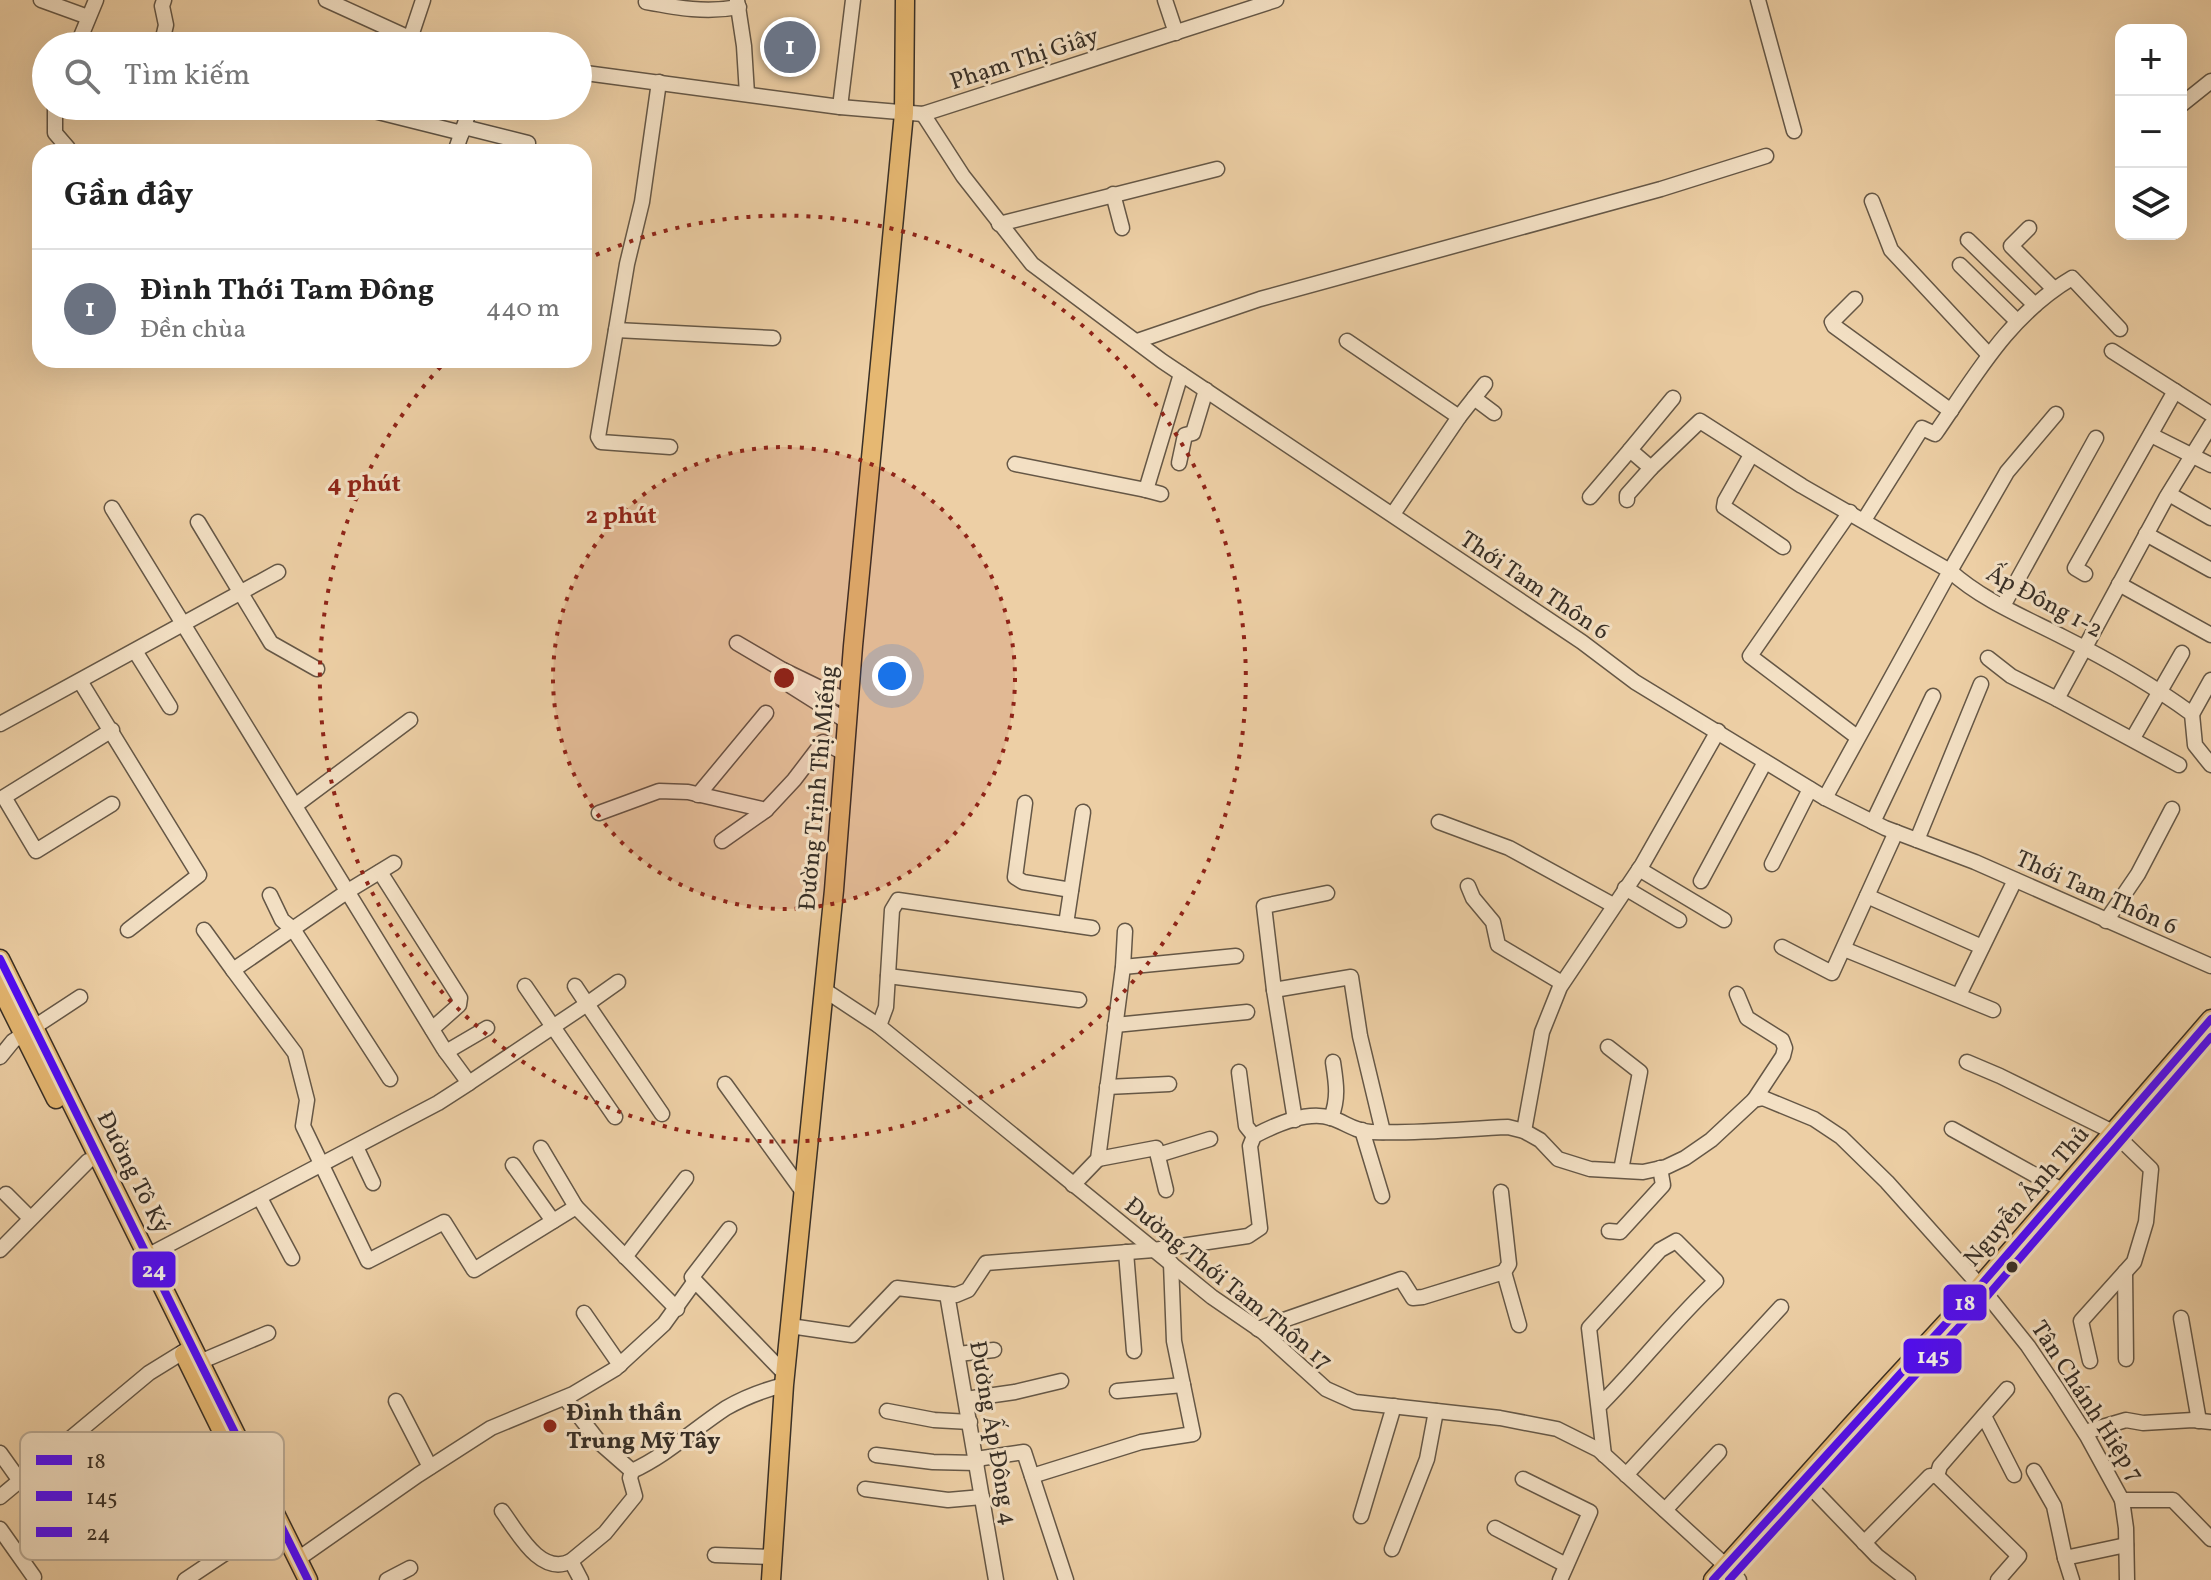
<!DOCTYPE html>
<html lang="vi">
<head>
<meta charset="utf-8">
<style>
  body { margin:0; font-family:Vollkorn,serif; background:#f6f6f6; color:#222 }
  .controls { position:absolute; right:24px; top:24px; display:grid; overflow:hidden; border-radius:16px; box-shadow:0 8px 32px #0002 }
  .controls button { width:72px; height:72px; display:grid; place-items:center; padding:0; border:0; border-bottom:2px solid #e0e0e0; background:#fff; color:#222; font:40px sans-serif }
  .you { position:absolute; left:892px; top:676px; width:28px; height:28px; margin:-20px; border:6px solid #fff; border-radius:50%; background:#1a73e8; box-shadow:0 0 0 12px #1a73e833 }
  .badge { display:grid; place-items:center; width:52px; height:52px; border-radius:50%; background:#d93025; color:#fff; font-size:26px; font-weight:700 }
  .pin { position:absolute; translate:-50% -50%; border:4px solid #fff; box-shadow:0 2px 8px #0006 }
  .list { margin:0; padding:0; list-style:none }
  h2 { display:flex; justify-content:space-between; align-items:center; height:104px; margin:0; padding:0 32px; font-size:34px }
  h2 small { font-size:26px; font-weight:400; color:#767676 }
  .list li { display:grid; grid-template-columns:52px 1fr auto; gap:24px; align-items:center; box-sizing:border-box; height:120px; padding:0 32px; border-top:2px solid #e0e0e0 }
  .list b { display:block; font-size:30px; white-space:nowrap }
  .list p { margin:0; font-size:26px; white-space:nowrap; color:#767676 }
  .list em { font-size:26px; font-style:normal; color:#767676 }
  .icon { flex:none; width:44px; height:44px; fill:none; stroke:currentColor; stroke-width:2; stroke-linecap:round; stroke-linejoin:round }
  .map { position:relative; flex:none; width:2211px; height:1580px; overflow:hidden }
  .search { position:absolute; background:#fff; box-shadow:0 8px 32px #0002; left:32px; top:32px; width:560px; height:88px; display:flex; align-items:center; gap:20px; box-sizing:border-box; padding:0 28px; border-radius:44px; color:#767676; font-size:30px }
  .panel { position:absolute; background:#fff; box-shadow:0 8px 32px #0002; left:32px; top:144px; width:560px; height:224px; border-radius:24px }
  .map>svg:first-child { display:block }
  .lines { fill:none; stroke-linecap:round; stroke-linejoin:round }
  .minor-casing { stroke:#655746; stroke-width:17 }
  .major-casing { stroke:#382f26; stroke-width:21 }
  .minor { stroke:#f3e0c4; stroke-width:14 }
  .major { stroke:#e6b872; stroke-width:18 }
  .bus-1-casing { stroke:#f3e0c4; stroke-width:14 }
  .bus-2-casing { stroke:#f3e0c4; stroke-width:14 }
  .bus-3-casing { stroke:#f3e0c4; stroke-width:14 }
  .bus-1 { stroke:#4f0aff; stroke-width:8 }
  .bus-2 { stroke:#4f0aff; stroke-width:8 }
  .bus-3 { stroke:#4f0aff; stroke-width:8 }
  .ring { fill:none; stroke:#8f2418; stroke-width:4; stroke-dasharray:4 8 }
  .bus-dot { fill:#382f26; stroke:#f3e0c4; stroke-width:3 }
  .poi-dot { fill:#8f2418; stroke:#f3e0c4; stroke-width:3 }
  .labels { text-anchor:middle; stroke-width:6; stroke-linejoin:round; paint-order:stroke }
  .street-label { font-size:24px; fill:#382f26; stroke:#f3e0c4 }
  .poi-label { font-size:24px; font-weight:bold; fill:#382f26; stroke:#f3e0c4; text-anchor:start }
  .key { fill:#f3e0c4; stroke:#bbab95; stroke-width:2 }
  .key-label { font-size:22px; fill:#382f26 }
  .centre { fill:#8f2418; stroke:#f3e0c4; stroke-width:4 }
  .ring-label { font-size:24px; text-anchor:middle; font-weight:bold; fill:#8f2418; stroke:#f3e0c4; stroke-width:6; stroke-linejoin:round; paint-order:stroke }
  .line-badge { stroke:#f3e0c4; stroke-width:3 }
  .badge-label { font-size:22px; text-anchor:middle; font-weight:bold; fill:#fff }
</style>
</head>
<body>
<div class="map">
<svg width="2211" height="1580" viewBox="0 0 2211 1580">
  <rect width="100%" height="100%" fill="#edcfa5"/>
  <filter id="stains"><feTurbulence type="fractalNoise" baseFrequency=".0025" numOctaves="4"/><feColorMatrix values="0 0 0 0 .2 0 0 0 0 .09 0 0 0 0 .02 0 0 0 .5 -.17"/></filter>
  <radialGradient id="worn" r=".72"><stop offset=".6" stop-color="#630" stop-opacity="0"/><stop offset="1" stop-color="#630" stop-opacity=".3"/></radialGradient>
  <g class="lines">
    <defs>
      <g id="minor">
        <path d="M41,0L88,17"/>
        <path d="M326,0L427,46"/>
        <path d="M737,0L744,46L747,94"/>
        <path d="M1165,0L1176,33"/>
        <path d="M1758,0L1794,131"/>
        <path d="M646,2C678,8 706,13 739,7"/>
        <path d="M410,39L423,0"/>
        <path d="M77,46L96,0"/>
        <path d="M161,46L166,25L162,6L164,0"/>
        <path d="M578,72L840,107L923,114L1276,0"/>
        <path d="M659,82L642,202L627,264L598,437L601,442L670,447"/>
        <path d="M2181,105L2211,81"/>
        <path d="M55,106V133L68,148"/>
        <path d="M354,106L462,133"/>
        <path d="M840,107L853,0"/>
        <path d="M923,114L963,176L1032,264L1162,361L1582,642L1635,682L1825,798L1885,828L1975,862L2211,966"/>
        <path d="M464,127L528,143"/>
        <path d="M455,152L471,106"/>
        <path d="M1113,194L1122,228"/>
        <path d="M1872,201L1891,250L1988,354"/>
        <path d="M999,224L1217,169"/>
        <path d="M2029,228L2011,246L2054,289"/>
        <path d="M1968,240L2035,305"/>
        <path d="M1960,265L2017,321"/>
        <path d="M1855,299L1832,322L1834,326L1951,411"/>
        <path d="M616,330L773,338"/>
        <path d="M1137,341L1260,299L1661,189L1766,156"/>
        <path d="M1347,341L1459,417L1393,514"/>
        <path d="M2112,351L2211,414"/>
        <path d="M1474,398L1485,384"/>
        <path d="M1673,398L1630,450L1651,468L1700,421L1802,486L1950,571L1825,798"/>
        <path d="M2056,414L2007,472L1950,571C1982,600 2024,617 2063,637C2107,659 2151,684 2192,714L2195,745L2211,765"/>
        <path d="M1459,417L1474,398L1494,413"/>
        <path d="M2151,435L2211,465"/>
        <path d="M1751,455L1725,501L1724,507L1783,547"/>
        <path d="M1179,463L1185,435L1193,433L1206,390"/>
        <path d="M1015,464L1146,490"/>
        <path d="M1161,494L1146,490L1181,374"/>
        <path d="M2169,494L2211,518"/>
        <path d="M1590,497L1630,450"/>
        <path d="M1627,500V495L1651,468"/>
        <path d="M112,508L444,1049L469,1083L587,1004L662,1114"/>
        <path d="M1850,512L1750,656L1857,737"/>
        <path d="M1864,520L1922,428L1935,434C1976,375 2008,316 2072,278L2120,329"/>
        <path d="M198,522L271,643L317,669"/>
        <path d="M2146,534L2211,570"/>
        <path d="M2085,574L2075,568L2175,391"/>
        <path d="M2119,584L2211,635"/>
        <path d="M2003,606L2096,438"/>
        <path d="M737,643L783,670L791,686L848,722"/>
        <path d="M135,651L170,707"/>
        <path d="M1988,658L2011,676L2057,699L2166,498L2211,425"/>
        <path d="M783,670L849,702"/>
        <path d="M80,681L199,875L128,930"/>
        <path d="M2057,699L2179,765"/>
        <path d="M2192,714L2211,680"/>
        <path d="M0,724L278,572"/>
        <path d="M112,730L4,797L36,851L112,804"/>
        <path d="M2133,738L2182,653"/>
        <path d="M698,795L766,713"/>
        <path d="M1025,803L1015,877L1023,882L1071,890"/>
        <path d="M296,805L410,720"/>
        <path d="M599,813L659,791L688,792L766,810L794,780L823,742L846,754"/>
        <path d="M1439,822L1509,848L1613,905"/>
        <path d="M1873,822L1933,696"/>
        <path d="M1917,840L1981,684"/>
        <path d="M722,841L766,810"/>
        <path d="M394,863L348,891L233,970L295,1053L307,1100L303,1126L368,1261L444,1222L474,1270L576,1207L677,1309"/>
        <path d="M1772,864L1810,789"/>
        <path d="M1639,869L1724,920"/>
        <path d="M380,872L460,998L459,1005L432,1029"/>
        <path d="M1701,881L1765,762"/>
        <path d="M1468,886L1473,898L1493,922L1498,945L1562,983"/>
        <path d="M1625,888L1679,920"/>
        <path d="M270,895L282,920L293,929L390,1079"/>
        <path d="M1867,896L1982,947"/>
        <path d="M2106,921L2138,874L2172,809"/>
        <path d="M1066,924L1083,812"/>
        <path d="M204,930L233,970"/>
        <path d="M1782,947L1832,973L1896,832"/>
        <path d="M1844,949L1993,1010"/>
        <path d="M1123,967L1236,956"/>
        <path d="M888,976L1079,1000"/>
        <path d="M525,986L615,1117"/>
        <path d="M575,986L587,1004L618,982"/>
        <path d="M823,989L879,1026L1212,1297L1263,1332L1326,1389L1355,1402L1500,1418L1557,1429L1599,1450L1726,1566L1739,1580"/>
        <path d="M1274,990L1351,977L1360,1036L1383,1132"/>
        <path d="M1737,994L1747,1018L1782,1040L1785,1048L1783,1056L1754,1100"/>
        <path d="M1959,995L2015,880"/>
        <path d="M1115,1025L1247,1012"/>
        <path d="M879,1026L886,1007L892,910L898,900L1092,928"/>
        <path d="M1608,1047L1640,1072L1621,1170"/>
        <path d="M446,1052L487,1028"/>
        <path d="M0,1057L13,1041L80,997"/>
        <path d="M1967,1062L2000,1076L2113,1132L2151,1169L2146,1222L2134,1262L2081,1321L2090,1361"/>
        <path d="M1239,1072L1246,1126L1254,1136"/>
        <path d="M725,1084L803,1192"/>
        <path d="M1107,1087L1169,1084"/>
        <path d="M1331,1118C1339,1098 1336,1082 1333,1062"/>
        <path d="M1295,1120L1274,990L1264,906L1327,893"/>
        <path d="M1952,1129L2062,1190"/>
        <path d="M1362,1130L1382,1196"/>
        <path d="M1524,1131L1542,1032L1560,987L1642,865L1718,731"/>
        <path d="M356,1147L373,1183"/>
        <path d="M541,1148L576,1207"/>
        <path d="M1158,1155L1210,1139"/>
        <path d="M1098,1159L1156,1148L1166,1190"/>
        <path d="M513,1165L553,1221"/>
        <path d="M1073,1185L1098,1159L1123,967L1125,931"/>
        <path d="M1501,1192L1509,1264L1504,1272"/>
        <path d="M6,1194L30,1218"/>
        <path d="M260,1198L292,1258"/>
        <path d="M1609,1231L1620,1232L1663,1185L1660,1168"/>
        <path d="M0,1250L88,1161"/>
        <path d="M1126,1252L1134,1351"/>
        <path d="M149,1255L438,1103L469,1083"/>
        <path d="M625,1257L686,1178"/>
        <path d="M2125,1272L2126,1359"/>
        <path d="M695,1281L692,1277L729,1229"/>
        <path d="M947,1294L996,1580"/>
        <path d="M584,1313L620,1365"/>
        <path d="M2181,1318L2199,1421"/>
        <path d="M790,1326L852,1335L897,1288L956,1295L968,1290L986,1263L1154,1250L1248,1236L1260,1228L1250,1146L1254,1136C1275,1125 1307,1110 1331,1118C1345,1122 1353,1131 1371,1132C1416,1134 1463,1129 1508,1127L1524,1131L1540,1140L1558,1159L1590,1169L1643,1172L1666,1167L1685,1158L1711,1140L1754,1100L1763,1098L1814,1119L1841,1137L1887,1182L1980,1286L2028,1346L2057,1389L2087,1436L2122,1500H2173L2211,1539"/>
        <path d="M1258,1329L1401,1279L1413,1298L1423,1297L1504,1272L1519,1325"/>
        <path d="M958,1354L994,1350"/>
        <path d="M202,1361L268,1333"/>
        <path d="M1117,1391L1183,1385"/>
        <path d="M565,1398L600,1443L632,1471"/>
        <path d="M966,1399L1015,1392L1061,1381"/>
        <path d="M396,1401L430,1467"/>
        <path d="M1599,1406C1640,1365 1674,1320 1716,1281L1676,1241L1660,1250L1589,1328L1604,1455"/>
        <path d="M887,1411L934,1420L970,1422"/>
        <path d="M1984,1416L2014,1475"/>
        <path d="M2085,1432L2126,1420L2143,1423L2193,1420L2211,1422"/>
        <path d="M0,1453L20,1481"/>
        <path d="M876,1455L933,1462L977,1463"/>
        <path d="M976,1459L1024,1452L1066,1580"/>
        <path d="M632,1471C667,1455 694,1429 726,1408C745,1397 764,1390 784,1385"/>
        <path d="M2034,1471L2054,1506L2065,1558L2126,1545"/>
        <path d="M1626,1475L1781,1307"/>
        <path d="M1032,1476L1141,1442L1193,1434L1174,1341L1171,1263"/>
        <path d="M1937,1476L1940,1466L2007,1389"/>
        <path d="M1523,1479L1590,1512L1560,1580"/>
        <path d="M1803,1479L1877,1556L1908,1580"/>
        <path d="M865,1489L948,1500L982,1497"/>
        <path d="M0,1497L149,1373L183,1352"/>
        <path d="M2122,1500L2126,1528L2127,1580"/>
        <path d="M1665,1510L1719,1452"/>
        <path d="M502,1511C517,1531 540,1577 571,1561"/>
        <path d="M1361,1516L1394,1406"/>
        <path d="M1495,1528L1566,1565"/>
        <path d="M0,1529L34,1577"/>
        <path d="M1864,1543L1930,1476H1937L2019,1556L1998,1580"/>
        <path d="M1392,1549L1427,1459L1436,1411"/>
        <path d="M715,1555L773,1557"/>
        <path d="M2065,1558L2072,1580"/>
        <path d="M298,1559L418,1475L491,1428L573,1394L615,1369L664,1324L695,1281L786,1375"/>
        <path d="M185,1580L278,1518"/>
        <path d="M387,1580L410,1568"/>
        <path d="M581,1580L571,1561L605,1533L635,1496L630,1478L632,1471"/>
      </g>
      <g id="major">
        <path d="M0,959L308,1580"/>
        <path d="M0,987L56,1099"/>
        <path d="M184,1354L247,1482"/>
        <path d="M771,1580L784,1385L834,890L853,646L904,113L905,0"/>
        <path d="M1713,1580L1851,1426L1980,1286L2211,1019"/>
      </g>
    </defs>
    <use href="#minor" class="minor-casing"/>
    <use href="#major" class="major-casing"/>
    <use href="#minor" class="minor"/>
    <use href="#major" class="major"/>
    <defs>
      <path id="bus-1" d="M1713,1580L1980,1286L2211,1019"/>
      <path id="bus-2" d="M1729,1580L1989,1294L2211,1037"/>
      <path id="bus-3" d="M0,959L308,1580"/>
    </defs>
    <use href="#bus-1" class="bus-1-casing"/>
    <use href="#bus-2" class="bus-2-casing"/>
    <use href="#bus-3" class="bus-3-casing"/>
    <use href="#bus-1" class="bus-1"/>
    <use href="#bus-2" class="bus-2"/>
    <use href="#bus-3" class="bus-3"/>
  </g>
  <circle cx="784" cy="678" r="231" fill="#8f2418" fill-opacity=".12"/>
  <g class="ring">
    <circle cx="784" cy="678" r="231"/>
    <path d="M585 260A463 463 0 1 1 445 362"/>
  </g>
  <circle class="bus-dot" cx="2012" cy="1267" r="7"/>
  <circle class="poi-dot" cx="550" cy="1426" r="8"/>
  <g class="labels">
    <g class="street-label">
      <text transform="translate(1024 58) rotate(-18)" y="8">Phạm Thị Giây</text>
      <text transform="translate(1535 585) rotate(34)" y="8">Thới Tam Thôn 6</text>
      <text transform="translate(2045 601) rotate(28)" y="8">Ấp Đông 1-2</text>
      <text transform="translate(817 788) rotate(-85)" y="8">Đường Trịnh Thị Miếng</text>
      <text transform="translate(2097 892) rotate(24)" y="8">Thới Tam Thôn 6</text>
      <text transform="translate(134 1172) rotate(63)" y="8">Đường Tô Ký</text>
      <text transform="translate(2026 1196) rotate(-49)" y="8">Nguyễn Ảnh Thủ</text>
      <text transform="translate(1229 1283) rotate(39)" y="8">Đường Thới Tam Thôn 17</text>
      <text transform="translate(2088 1401) rotate(57)" y="8">Tân Chánh Hiệp 7</text>
      <text transform="translate(994 1433) rotate(80)" y="8">Đường Ấp Đông 4</text>
    </g>
    <g class="poi-label">
      <text x="566" y="1420">Đình thần<tspan x="566" dy="28">Trung Mỹ Tây</tspan></text>
    </g>
  </g>
  <rect x="20" y="1432" width="264" height="128" rx="12" class="key"/>
  <rect x="36" y="1455" width="36" height="10" fill="#4f0aff"/>
  <rect x="36" y="1491" width="36" height="10" fill="#4f0aff"/>
  <rect x="36" y="1527" width="36" height="10" fill="#4f0aff"/>
  <g class="key-label">
    <text x="86" y="1468">18</text>
    <text x="86" y="1504">145</text>
    <text x="86" y="1540">24</text>
  </g>
  <circle cx="784" cy="678" r="12" class="centre"/>
  <g class="ring-label">
    <text x="364" y="491">4 phút</text>
    <text x="621" y="523">2 phút</text>
  </g>
  <g class="line-badge">
    <rect x="131" y="1250" width="46" height="39" rx="8" fill="#4f0aff"/>
    <rect x="1942" y="1283" width="46" height="39" rx="8" fill="#4f0aff"/>
    <rect x="1902" y="1337" width="61" height="38" rx="8" fill="#4f0aff"/>
  </g>
  <g class="badge-label">
    <text x="154" y="1277">24</text>
    <text x="1965" y="1310">18</text>
    <text x="1933" y="1363">145</text>
  </g>
  <rect width="100%" height="100%" filter="url(#stains)"/>
  <rect width="100%" height="100%" fill="url(#worn)"/>
</svg>
<div class="controls">
<button>+</button>
<button>−</button>
<button><svg class="icon" aria-label="layers" viewBox="0 0 24 24"><path d="M12 4l9 5-9 5-9-5zM3 14l9 5 9-5"/></svg></button>
</div>
<div class="you"></div>
<div class="pin badge" style="left:790px;top:47px;background:#6b7280">1</div>
<div class="search"><svg class="icon" aria-label="search" viewBox="0 0 24 24"><circle cx="10" cy="10" r="6"/><path d="M15 15l6 6"/></svg>Tìm kiếm</div>
<section class="panel">
<h2>Gần đây<small></small></h2>
<ul class="list">
<li><span class="badge" style="background:#6b7280">1</span><div><b>Đình Thới Tam Đông</b><p>Đền chùa</p></div><em>440 m</em></li>
</ul>
</section>
</div>
</body>
</html>
